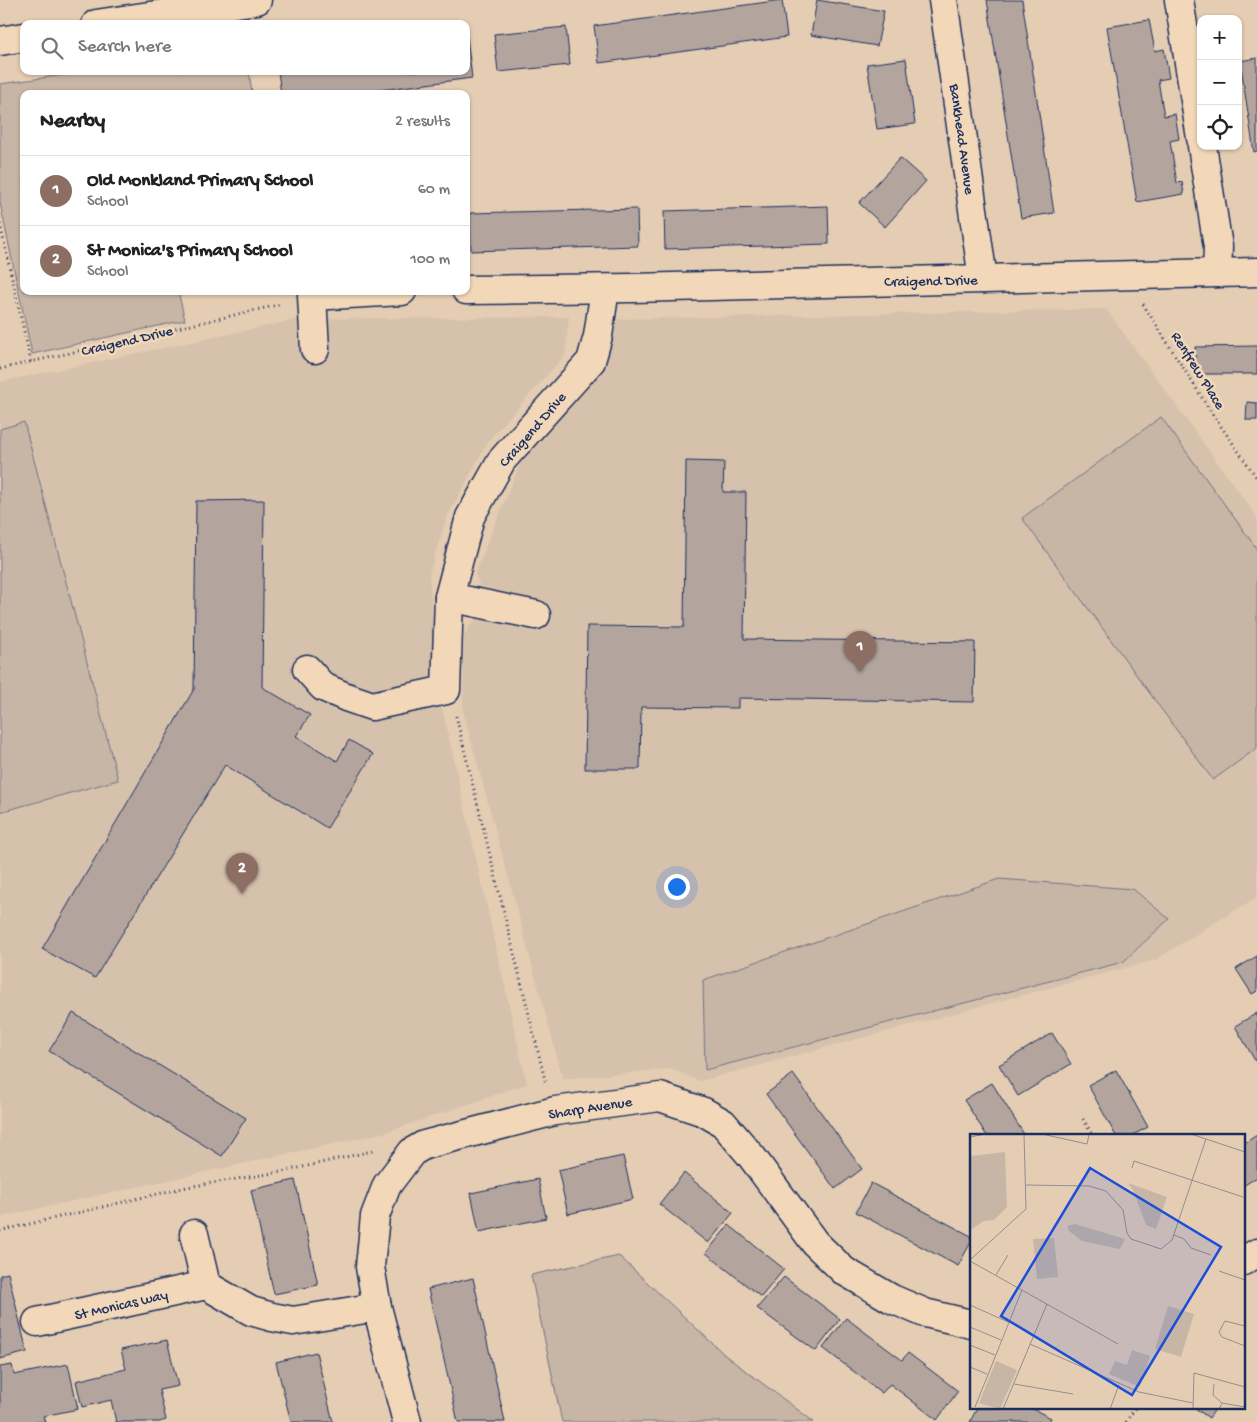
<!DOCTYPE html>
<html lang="en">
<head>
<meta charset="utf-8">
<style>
  body { margin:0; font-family:"Gochi Hand",sans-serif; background:#f6f6f6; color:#222 }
  .controls { position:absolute; right:15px; top:15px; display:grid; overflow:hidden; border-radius:10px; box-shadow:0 1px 4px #0004 }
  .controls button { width:45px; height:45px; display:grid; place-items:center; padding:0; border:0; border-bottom:1px solid #e0e0e0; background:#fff; color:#222; font:25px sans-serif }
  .you { position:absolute; left:676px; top:886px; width:18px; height:18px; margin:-12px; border:4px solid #fff; border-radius:50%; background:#1a73e8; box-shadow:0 0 0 8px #1a73e833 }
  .badge { display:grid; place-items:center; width:32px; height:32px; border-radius:50%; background:#7c3aed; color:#fff; font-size:16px; font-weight:700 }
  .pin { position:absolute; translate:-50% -41px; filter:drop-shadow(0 1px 2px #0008) }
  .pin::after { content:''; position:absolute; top:26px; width:18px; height:15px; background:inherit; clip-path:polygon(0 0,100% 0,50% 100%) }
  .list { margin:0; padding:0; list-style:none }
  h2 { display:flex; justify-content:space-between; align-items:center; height:65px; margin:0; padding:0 20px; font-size:21px }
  h2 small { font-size:16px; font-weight:400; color:#767676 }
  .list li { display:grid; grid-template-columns:32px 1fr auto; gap:15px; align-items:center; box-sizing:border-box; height:70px; padding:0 20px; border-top:1px solid #e0e0e0 }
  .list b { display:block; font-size:19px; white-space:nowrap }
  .list p { margin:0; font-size:16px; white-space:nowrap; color:#767676 }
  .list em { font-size:16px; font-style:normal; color:#767676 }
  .icon { flex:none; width:28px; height:28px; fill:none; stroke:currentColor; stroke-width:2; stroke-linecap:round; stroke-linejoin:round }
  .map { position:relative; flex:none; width:1257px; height:1422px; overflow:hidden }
  .search { position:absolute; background:#fff; box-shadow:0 1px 4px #0004; left:20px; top:20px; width:450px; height:55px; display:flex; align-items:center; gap:12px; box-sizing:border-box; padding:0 18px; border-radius:10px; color:#767676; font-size:19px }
  .panel { position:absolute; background:#fff; box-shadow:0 1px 4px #0004; left:20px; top:90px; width:450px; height:205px; border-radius:10px }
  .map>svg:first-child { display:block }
  .built { fill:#d6c1ad }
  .green { fill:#c7b6a6; stroke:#717282 }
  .building { fill:#b3a59e; stroke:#1b2f5e }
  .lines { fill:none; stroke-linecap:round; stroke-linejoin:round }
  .minor-casing { stroke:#1b2f5e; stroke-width:31 }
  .path { stroke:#1b2f5e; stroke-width:3; stroke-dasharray:1 4; stroke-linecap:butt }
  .minor { stroke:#f2d7b8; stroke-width:28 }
  .labels { text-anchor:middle; stroke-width:5; stroke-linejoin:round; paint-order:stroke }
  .street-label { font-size:15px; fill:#1b2f5e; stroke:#f2d7b8 }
  .inset-road { fill:none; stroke:#948e91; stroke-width:1 }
  .view { fill:#1d4ed8; fill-opacity:0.15; stroke:#1d4ed8; stroke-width:2.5 }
  .inset-edge { fill:none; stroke:#1b2f5e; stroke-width:2.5 }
</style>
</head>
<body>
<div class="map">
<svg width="1257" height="1422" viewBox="0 0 1257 1422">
  <rect width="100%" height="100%" fill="#e5cdb3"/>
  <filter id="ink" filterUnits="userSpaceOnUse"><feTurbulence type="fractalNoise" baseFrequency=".02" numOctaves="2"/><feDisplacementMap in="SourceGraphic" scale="10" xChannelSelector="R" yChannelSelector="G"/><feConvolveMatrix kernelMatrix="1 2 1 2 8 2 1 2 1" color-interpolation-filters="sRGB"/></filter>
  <g filter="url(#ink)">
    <g class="built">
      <path d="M1106,309L1257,517V897L1155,960L700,1081L671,1069L563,1079L463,711L464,634L486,605L475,573L524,454L591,386L618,319Z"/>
      <path d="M569,317L565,355L489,440L447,517L429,574L441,703L527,1084L387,1132L0,1217V382L300,319Z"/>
    </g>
    <g class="green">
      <path d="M91,71H249L252,94H24V291H178L185,320L32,354L0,203V84Z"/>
      <path d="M1161,417L1257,549V748L1213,780L1022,518Z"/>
      <path d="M24,422L118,780L0,812V429Z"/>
      <path d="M999,879L1133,889L1169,919L1123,962L705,1070L703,980Z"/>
      <path d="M619,1256L726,1356L814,1422H562L531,1275Z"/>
    </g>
    <g class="building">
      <path d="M782,0L787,37L599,63L594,26Z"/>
      <path d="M817,0L884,11L877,46L811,35Z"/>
      <path d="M987,0H1022L1054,213L1021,218Z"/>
      <path d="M1149,20L1155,51L1164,49L1169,78L1158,80L1164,116L1175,114L1179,139L1170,141L1177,183L1182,182L1184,194L1137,202L1107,27Z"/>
      <path d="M566,27L570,65L498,72L494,34Z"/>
      <path d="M467,37L472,78L350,94H281L278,71H466Z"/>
      <path d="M1257,58V151L1254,152L1240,61Z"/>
      <path d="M906,59L915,124L877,129L867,64Z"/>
      <path d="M900,158L926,181L885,227L859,203Z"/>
      <path d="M828,206L829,244L665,249L664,211Z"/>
      <path d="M637,209L638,246L471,251L470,213Z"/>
      <path d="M1257,346V374H1196L1195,347Z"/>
      <path d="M1247,402L1257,403V420H1246Z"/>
      <path d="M686,461L724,462L723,492H746L744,639L975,642L974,702L738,698V708L641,707L640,769H585L587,626L684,627Z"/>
      <path d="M264,500L262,687L310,715L296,736L337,761L349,740L373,754L327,828L225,765L95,978L42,949L194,689L196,501Z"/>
      <path d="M1257,956V991L1252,994L1236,969Z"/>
      <path d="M73,1013L246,1118L222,1156L49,1051Z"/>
      <path d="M1257,1013V1064L1235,1026Z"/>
      <path d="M1052,1033L1071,1064L1018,1096L999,1065Z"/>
      <path d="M1116,1070L1148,1127L1131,1136H1116L1088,1085Z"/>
      <path d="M793,1074L862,1169L835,1189L766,1094Z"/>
      <path d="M992,1083L1025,1136H987L964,1100Z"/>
      <path d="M1257,1135V1177L1243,1186V1144Z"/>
      <path d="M623,1156L633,1199L568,1214L558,1170Z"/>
      <path d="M684,1173L733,1213L708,1243L659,1204Z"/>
      <path d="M538,1179L546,1218L479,1232L471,1193Z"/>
      <path d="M295,1180L318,1285L274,1294L251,1190Z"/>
      <path d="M871,1183L971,1236V1242L958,1266L856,1212Z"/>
      <path d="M729,1225L784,1269L761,1297L706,1253Z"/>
      <path d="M8,1273L27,1352L0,1359V1275Z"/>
      <path d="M784,1277L840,1319L816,1351L757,1308Z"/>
      <path d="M473,1278L505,1422H458L428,1289Z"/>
      <path d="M846,1318L902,1360L908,1353L958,1391L937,1420L890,1384L882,1393L823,1348Z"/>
      <path d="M167,1340L178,1386L159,1390L166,1420L159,1422H116L111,1400L82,1407L76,1381L126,1369L121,1350Z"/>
      <path d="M316,1352L333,1422H291L276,1362Z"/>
      <path d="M68,1364L78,1409L43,1416L45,1422H0V1367L12,1365L14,1375Z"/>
      <path d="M977,1408H1031L1051,1418L1049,1422H970Z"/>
      <path d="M1195,1408H1216L1209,1418Z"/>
    </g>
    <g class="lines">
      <defs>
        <g id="minor">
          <path d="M943,0L983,279"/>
          <path d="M1179,0L1201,138"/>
          <path d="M96,24L257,0"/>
          <path d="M0,41L24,37"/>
          <path d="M1202,146L1218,247L1217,273"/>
          <path d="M466,290L633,288L1257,272"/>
          <path d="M315,349L312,296L402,291"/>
          <path d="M449,597L536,615"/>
          <path d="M307,669L323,687L346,697L372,706L446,690L449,597L470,517L502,460L591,361L598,336L605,289"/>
          <path d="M194,1234L206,1285"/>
          <path d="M1243,1261L1257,1253"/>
          <path d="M37,1322L206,1285L251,1311L272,1317L293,1321L377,1307"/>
          <path d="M407,1422L377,1307L370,1267L375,1216L387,1185L412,1152L424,1145L555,1111L660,1097L704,1112L723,1123L752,1157L815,1243L844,1271L892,1299L925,1313L971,1324"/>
        </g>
      </defs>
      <use href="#minor" class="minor-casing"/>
      <g class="path">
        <path d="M0,224L31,362"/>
        <path d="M1143,304L1211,412L1257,478"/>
        <path d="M0,369L282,304"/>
        <path d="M456,716L546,1084"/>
        <path d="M1083,1119L1093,1136"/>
        <path d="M0,1231L187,1187L286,1171L376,1150"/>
        <path d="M1126,1422L1135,1408"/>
      </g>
      <use href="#minor" class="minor"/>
    </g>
  </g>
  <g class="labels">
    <g class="street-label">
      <text transform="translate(963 139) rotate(82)" y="5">Bankhead Avenue</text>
      <text transform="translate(931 280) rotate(-1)" y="5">Craigend Drive</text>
      <text transform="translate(127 340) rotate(-13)" y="5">Craigend Drive</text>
      <text transform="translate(1199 370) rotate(58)" y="5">Renfrew Place</text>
      <text transform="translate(532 429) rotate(-49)" y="5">Craigend Drive</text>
      <text transform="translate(590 1107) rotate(-9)" y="5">Sharp Avenue</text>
      <text transform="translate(121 1304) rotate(-13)" y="5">St Monicas way</text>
    </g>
  </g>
  <g transform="translate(970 1134)">
    <rect width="275" height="275" fill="#e5cdb3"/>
    <path d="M35,18L37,73L24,86L14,87L0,96V22ZM158,49L197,63L186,95L176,91L163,56ZM105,90L155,105L150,115L112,107L99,97L97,92ZM84,104L88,143L67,145L63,105ZM198,172L224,180L211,223L185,215ZM162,216L180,222L170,253L139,240L145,227L157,231ZM26,227L47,236L30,275L9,269Z" fill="#c7b6a6"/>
    <path class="inset-road" d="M72,0L117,10L119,1M221,0L275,18M0,3L16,0M162,34L164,27L273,63M56,51L119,52L136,57L153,76L157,99L161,105L191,115L202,106L236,5M204,101L214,105L221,114L241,121M0,126L56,75L54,0M0,127L148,210M249,137L275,146M26,141L38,121M0,171L38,188M275,192L255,187L249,198L252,203L275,212M0,193L31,206M60,210L169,258L223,269M0,211L25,221M0,233L17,240M44,250L103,260M244,250L243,261L252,269M5,273L52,156M33,275L77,170M140,275L149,251M223,275L224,239L275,253M249,275L252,269L275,273"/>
    <path class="view" d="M120,34L251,113L162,261L31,182Z"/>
    <rect width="275" height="275" class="inset-edge"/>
  </g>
</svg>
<div class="controls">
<button>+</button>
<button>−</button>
<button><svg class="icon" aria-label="locate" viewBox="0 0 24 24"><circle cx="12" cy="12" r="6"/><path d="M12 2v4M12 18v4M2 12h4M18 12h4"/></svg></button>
</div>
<div class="you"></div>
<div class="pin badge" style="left:860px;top:672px;background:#8d6e63">1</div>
<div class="pin badge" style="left:242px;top:894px;background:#8d6e63">2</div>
<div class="search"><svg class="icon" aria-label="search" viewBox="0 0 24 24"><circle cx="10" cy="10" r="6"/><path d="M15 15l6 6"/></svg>Search here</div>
<section class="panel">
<h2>Nearby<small>2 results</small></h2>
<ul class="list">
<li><span class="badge" style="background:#8d6e63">1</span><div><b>Old Monkland Primary School</b><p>School</p></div><em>60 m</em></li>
<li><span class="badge" style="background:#8d6e63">2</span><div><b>St Monica's Primary School</b><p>School</p></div><em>100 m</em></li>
</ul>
</section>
</div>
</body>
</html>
